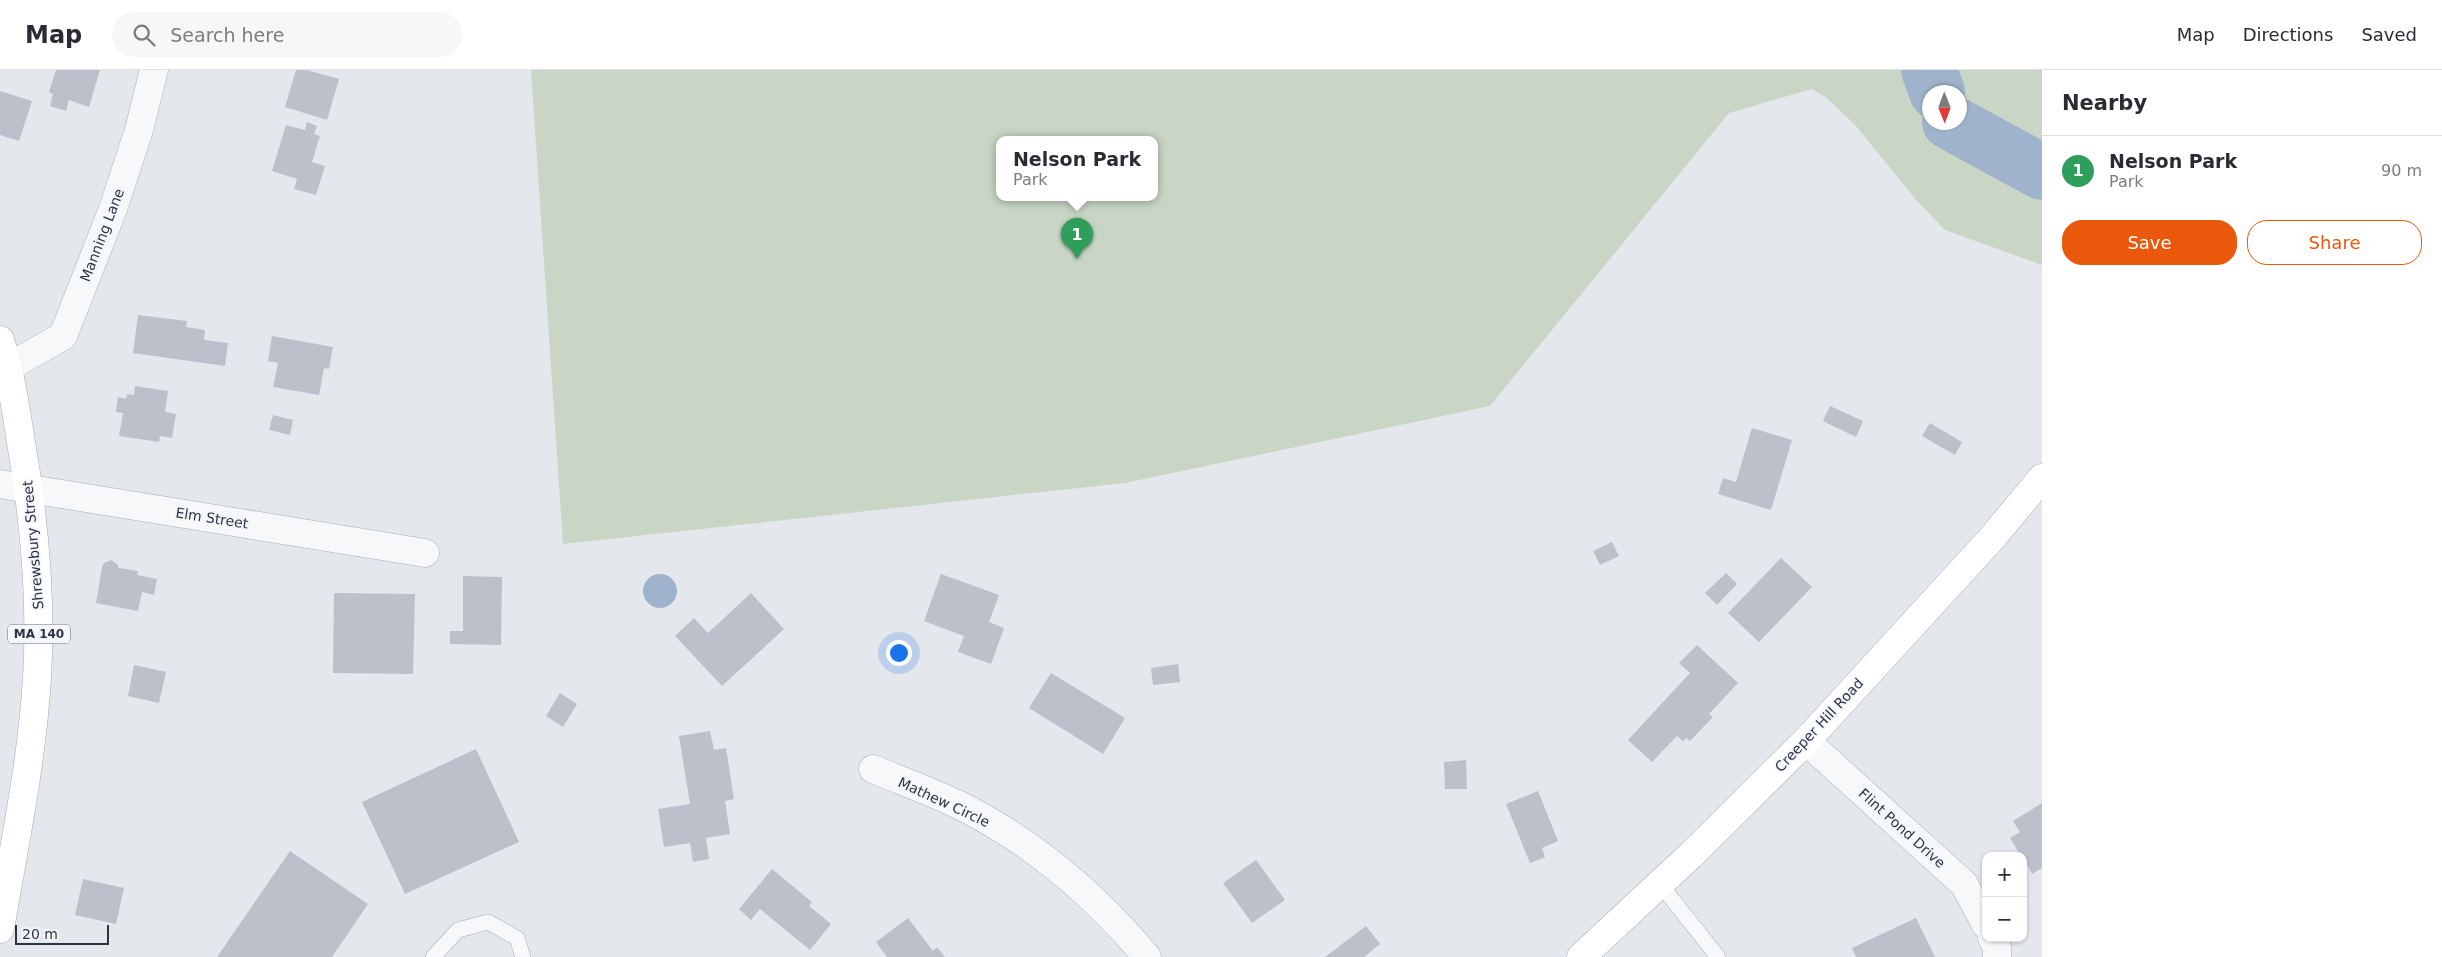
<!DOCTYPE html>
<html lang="en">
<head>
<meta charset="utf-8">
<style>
  body { margin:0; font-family:"DejaVu Sans",sans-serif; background:#f7f7f7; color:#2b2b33 }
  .controls { position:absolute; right:15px; bottom:15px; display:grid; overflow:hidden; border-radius:10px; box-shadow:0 1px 4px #0004 }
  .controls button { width:45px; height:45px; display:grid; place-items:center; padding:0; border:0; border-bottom:1px solid #e1e1e2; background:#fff; color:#2b2b33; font:25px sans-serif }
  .compass { position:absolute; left:1922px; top:15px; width:45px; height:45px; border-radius:50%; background:#fff; box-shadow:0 1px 4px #0004; rotate:179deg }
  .scale { position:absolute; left:15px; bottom:12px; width:94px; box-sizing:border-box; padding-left:5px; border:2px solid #2b3445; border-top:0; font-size:14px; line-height:18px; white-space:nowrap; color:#2b3445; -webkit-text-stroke:4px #f4f6f9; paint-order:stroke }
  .you { position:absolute; left:898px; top:582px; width:18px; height:18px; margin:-12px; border:4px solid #fff; border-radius:50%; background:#1a73e8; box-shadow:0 0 0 8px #1a73e833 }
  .badge { display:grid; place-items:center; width:32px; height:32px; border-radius:50%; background:#ea580c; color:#fff; font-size:16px; font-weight:700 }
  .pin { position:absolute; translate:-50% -41px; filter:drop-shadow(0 1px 2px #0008) }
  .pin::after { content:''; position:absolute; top:26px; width:18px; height:15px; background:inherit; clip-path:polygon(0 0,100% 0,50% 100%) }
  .popup { position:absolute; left:996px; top:66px; width:162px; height:65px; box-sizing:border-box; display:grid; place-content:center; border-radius:10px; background:#fff; filter:drop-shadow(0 1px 4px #0005); font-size:16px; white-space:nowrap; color:#7c7c81 }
  .popup b { font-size:19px; color:#2b2b33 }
  .popup::after { content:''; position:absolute; left:50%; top:100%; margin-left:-10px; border:10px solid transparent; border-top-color:#fff }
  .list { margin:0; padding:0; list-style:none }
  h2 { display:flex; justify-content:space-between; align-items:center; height:65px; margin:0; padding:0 20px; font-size:21px }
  h2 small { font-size:16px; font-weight:400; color:#7c7c81 }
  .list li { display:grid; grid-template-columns:32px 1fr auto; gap:15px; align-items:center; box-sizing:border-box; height:70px; padding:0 20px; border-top:1px solid #e1e1e2 }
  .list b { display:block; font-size:19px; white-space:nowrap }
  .list p { margin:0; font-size:16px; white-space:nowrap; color:#7c7c81 }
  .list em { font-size:16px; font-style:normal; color:#7c7c81 }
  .actions { display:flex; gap:10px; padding:15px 20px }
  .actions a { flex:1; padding:11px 0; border:1px solid #ea580c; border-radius:20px; text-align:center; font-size:18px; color:#ea580c }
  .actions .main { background:#ea580c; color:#fff }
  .icon { flex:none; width:28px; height:28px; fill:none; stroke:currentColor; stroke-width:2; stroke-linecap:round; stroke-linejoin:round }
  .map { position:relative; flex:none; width:2042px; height:887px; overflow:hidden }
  header { display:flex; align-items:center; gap:30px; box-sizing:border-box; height:70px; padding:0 25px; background:#fff; border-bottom:1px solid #e1e1e2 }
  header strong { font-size:24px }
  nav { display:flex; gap:28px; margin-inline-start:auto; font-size:18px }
  .search { width:350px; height:45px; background:#f7f7f7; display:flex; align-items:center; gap:12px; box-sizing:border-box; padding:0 18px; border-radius:28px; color:#7c7c81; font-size:19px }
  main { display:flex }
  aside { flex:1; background:#fff }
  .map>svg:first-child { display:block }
  .green { fill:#c9d6c5; fill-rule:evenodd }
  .water { fill:#9fb4cc }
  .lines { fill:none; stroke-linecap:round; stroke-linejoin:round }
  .river { stroke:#9fb4cc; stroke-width:56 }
  .building { fill:#bbc0ca }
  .lane-casing { stroke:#a9aeb7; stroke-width:16 }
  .street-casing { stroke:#a9aeb7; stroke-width:29 }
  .secondary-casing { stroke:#a9aeb7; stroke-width:29 }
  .primary-casing { stroke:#a3abb8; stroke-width:29 }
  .lane { stroke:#f7f8fa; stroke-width:15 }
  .street { stroke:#f7f8fa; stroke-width:28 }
  .secondary { stroke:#fff; stroke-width:28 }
  .primary { stroke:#fff; stroke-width:28 }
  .labels { text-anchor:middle; stroke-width:4; stroke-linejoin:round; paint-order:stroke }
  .shield { fill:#f4f6f9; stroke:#676e7b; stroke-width:1 }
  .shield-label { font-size:12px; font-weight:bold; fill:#2b3445 }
  .street-label { font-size:14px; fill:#2b3445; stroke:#f4f6f9 }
</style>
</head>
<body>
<header>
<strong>Map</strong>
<div class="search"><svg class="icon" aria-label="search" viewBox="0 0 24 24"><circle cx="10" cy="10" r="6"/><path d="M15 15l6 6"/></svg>Search here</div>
<nav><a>Map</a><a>Directions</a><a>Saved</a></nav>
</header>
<main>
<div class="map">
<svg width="2042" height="887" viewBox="0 0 2042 887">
  <rect width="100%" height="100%" fill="#e4e7ec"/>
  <path class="green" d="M531,0H2042V195L1945,160L1917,131L1856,56L1827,28L1812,19L1729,43L1490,336L1125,413L563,474ZM1930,22H1960V52H1930ZM1000,70H1154V128H1000Z"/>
  <circle class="water" cx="660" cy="521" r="17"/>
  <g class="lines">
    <g class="river">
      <path d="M1929,0L1937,22"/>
      <path d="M1950,52L2042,102"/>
    </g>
  </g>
  <g class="building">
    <path d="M56,0H100L89,37L69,30L66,41L50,36L53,24L49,22Z"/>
    <path d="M296,0H307L339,9L327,50L285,37Z"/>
    <path d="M0,21L32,31L19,71L0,65Z"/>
    <path d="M307,52L317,56L314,64L320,66L312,92L325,96L316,125L294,119L297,109L272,101L286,55L305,60Z"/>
    <path d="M138,245L187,251L186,257L205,260L204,270L228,273L225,296L133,283Z"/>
    <path d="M272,266L333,277L329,299L324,298L319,325L273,317L278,293L268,291Z"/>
    <path d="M135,316L168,321L165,342L176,344L172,368L160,366L159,372L119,366L123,343L116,342L118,327L126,329L127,324L134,325Z"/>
    <path d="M1830,336L1863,351L1856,367L1823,351Z"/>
    <path d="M273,345L293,350L290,365L269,360Z"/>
    <path d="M1930,353L1962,372L1955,385L1922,366Z"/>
    <path d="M1752,358L1792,370L1771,440L1718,424L1723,408L1736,412Z"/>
    <path d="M1612,472L1619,486L1600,495L1593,481Z"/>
    <path d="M1781,488L1812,517L1759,572L1728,543Z"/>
    <path d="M111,490L117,494L119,498L138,501L137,505L157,509L154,525L142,522L138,541L96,533L102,497L104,493Z"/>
    <path d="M1726,503L1737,514L1717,535L1705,523Z"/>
    <path d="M941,504L999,525L989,552L1004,558L991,594L958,582L964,566L924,551Z"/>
    <path d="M463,506L502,507L501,575L450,574V561H463Z"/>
    <path d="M334,523L415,524L413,604L333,603Z"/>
    <path d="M751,523L784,559L722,616L675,566L694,548L708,563Z"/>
    <path d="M1697,575L1738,613L1709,644L1713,647L1690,671L1687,668L1683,671L1677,666L1652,692L1628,670L1690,603L1679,593Z"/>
    <path d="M1178,594L1180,612L1153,615L1151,598Z"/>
    <path d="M134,595L166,602L159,633L128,626Z"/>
    <path d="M1051,603L1125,648L1103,684L1029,638Z"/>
    <path d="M560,623L577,634L563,657L546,646Z"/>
    <path d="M710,661L714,680L726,678L734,729L725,731L730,764L706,768L709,789L693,792L690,773L664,777L658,739L690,734L679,666Z"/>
    <path d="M476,679L519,772L405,824L362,732Z"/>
    <path d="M1466,690L1467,719H1445L1444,692Z"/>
    <path d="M1538,721L1558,771L1542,778L1545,787L1530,793L1506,734Z"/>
    <path d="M2042,733V798L2032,804L2023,786H2021L2010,768L2020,762L2013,751Z"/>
    <path d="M290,781L368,834L332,887H217Z"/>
    <path d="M1256,790L1285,830L1252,853L1223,813Z"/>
    <path d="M772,799L812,832L809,836L831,854L810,880L760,839L751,850L739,839Z"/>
    <path d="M83,809L124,818L116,854L75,845Z"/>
    <path d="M908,848L933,881L937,877L945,887H887L876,872Z"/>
    <path d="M1916,848L1935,887H1856L1852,878Z"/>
    <path d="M1366,856L1380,874L1364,887H1325Z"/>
  </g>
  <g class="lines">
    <defs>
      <g id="lane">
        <path d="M1660,814L1718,887"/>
        <path d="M433,887L458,860L488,852L517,868L523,887"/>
      </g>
      <g id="street">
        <path d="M7,298L63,266L113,139L139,60L154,0"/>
        <path d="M0,414L425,483"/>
        <path d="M1806,671L1964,814L1986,855"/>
        <path d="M873,699C904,712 936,723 965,738C1037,775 1095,825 1147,887"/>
        <path d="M1992,868L1997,877V887"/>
      </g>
      <path id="secondary" d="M1581,887L1692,784L1806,671L1991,469L2042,408"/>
      <path id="primary" d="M0,270C10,301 15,334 20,366C34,446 42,526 37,608C32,692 14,776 0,859"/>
    </defs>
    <use href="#lane" class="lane-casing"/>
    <use href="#street" class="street-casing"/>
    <use href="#secondary" class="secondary-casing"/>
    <use href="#primary" class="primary-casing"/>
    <use href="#lane" class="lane"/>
    <use href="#street" class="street"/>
    <use href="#secondary" class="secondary"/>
    <use href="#primary" class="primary"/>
  </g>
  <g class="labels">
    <rect class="shield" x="8" y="554.5" width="62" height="19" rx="4"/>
    <g class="shield-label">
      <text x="39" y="568">MA 140</text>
    </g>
    <g class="street-label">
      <text transform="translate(102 165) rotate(-69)" y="5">Manning Lane</text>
      <text transform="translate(212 448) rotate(9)" y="5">Elm Street</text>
      <text transform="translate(33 475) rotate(-95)" y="5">Shrewsbury Street</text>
      <text transform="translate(1819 655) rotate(-47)" y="5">Creeper Hill Road</text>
      <text transform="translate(944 732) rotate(25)" y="5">Mathew Circle</text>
      <text transform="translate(1902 758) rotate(42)" y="5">Flint Pond Drive</text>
    </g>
  </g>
</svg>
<div class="controls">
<button>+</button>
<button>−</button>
</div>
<svg class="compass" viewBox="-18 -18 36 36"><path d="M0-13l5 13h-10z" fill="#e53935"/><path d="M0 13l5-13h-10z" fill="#7c7c81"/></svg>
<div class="scale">20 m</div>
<div class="you"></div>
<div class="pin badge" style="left:1077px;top:189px;background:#2e9e5b">1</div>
<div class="popup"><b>Nelson Park</b>Park</div>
</div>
<aside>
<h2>Nearby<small></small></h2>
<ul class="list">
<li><span class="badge" style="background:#2e9e5b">1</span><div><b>Nelson Park</b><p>Park</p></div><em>90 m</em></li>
</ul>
<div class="actions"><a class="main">Save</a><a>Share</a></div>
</aside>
</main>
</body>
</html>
